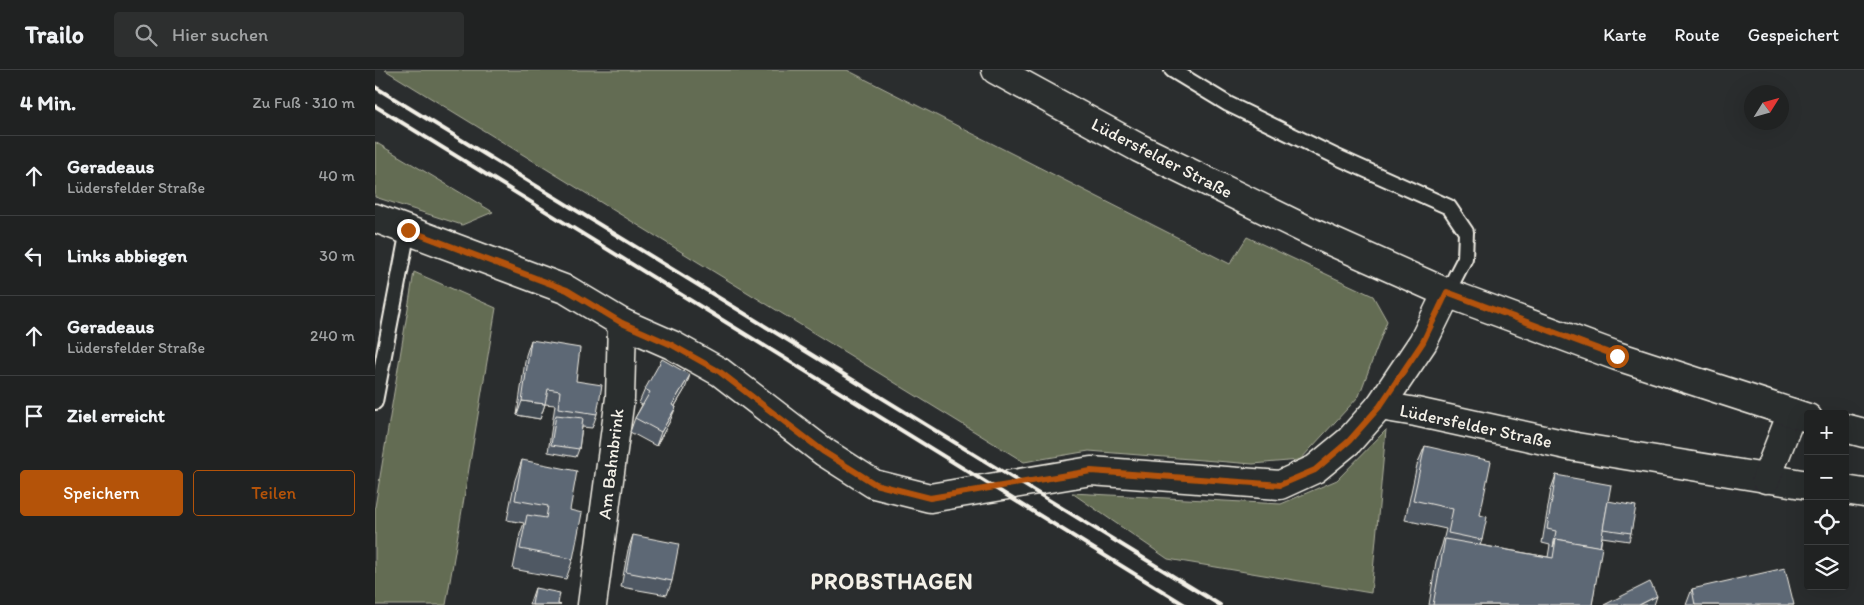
<!DOCTYPE html>
<html lang="de">
<head>
<meta charset="utf-8">
<style>
  body { margin:0; font-family:Itim,sans-serif; background:#2d2f2f; color:#f1f3f6 }
  .controls { position:absolute; right:15px; bottom:15px; display:grid; overflow:hidden; border-radius:5px; box-shadow:0 5px 20px #0002 }
  .controls button { width:45px; height:45px; display:grid; place-items:center; padding:0; border:0; border-bottom:1px solid #3d3f40; background:#202222; color:#f1f3f6; font:25px sans-serif }
  .compass { position:absolute; left:1369px; top:15px; width:45px; height:45px; border-radius:50%; background:#202222; box-shadow:0 5px 20px #0002; rotate:53deg }
  .stop { position:absolute; width:15px; height:15px; margin:-11px; border:4px solid #b45309; border-radius:50%; background:#fff }
  .stop.end { background:#b45309; border-color:#fff; box-shadow:0 1px 5px #0008 }
  .list { margin:0; padding:0; list-style:none }
  h2 { display:flex; justify-content:space-between; align-items:center; height:65px; margin:0; padding:0 20px; font-size:21px }
  h2 small { font-size:16px; font-weight:400; color:#a2a4a5 }
  .list li { display:grid; grid-template-columns:32px 1fr auto; gap:15px; align-items:center; box-sizing:border-box; height:80px; padding:0 20px; border-top:1px solid #3d3f40 }
  .list b { display:block; font-size:19px; white-space:nowrap }
  .list p { margin:0; font-size:16px; white-space:nowrap; color:#a2a4a5 }
  .list em { font-size:16px; font-style:normal; color:#a2a4a5 }
  .actions { display:flex; gap:10px; padding:15px 20px }
  .actions a { flex:1; padding:11px 0; border:1px solid #b45309; border-radius:5px; text-align:center; font-size:18px; color:#b45309 }
  .actions .main { background:#b45309; color:#fff }
  .icon { flex:none; width:28px; height:28px; fill:none; stroke:currentColor; stroke-width:2; stroke-linecap:round; stroke-linejoin:round }
  .map { position:relative; flex:none; width:1489px; height:535px; overflow:hidden }
  header { display:flex; align-items:center; gap:30px; box-sizing:border-box; height:70px; padding:0 25px; background:#202222; border-bottom:1px solid #3d3f40 }
  header strong { font-size:24px }
  nav { display:flex; gap:28px; margin-inline-start:auto; font-size:18px }
  .search { width:350px; height:45px; background:#2d2f2f; display:flex; align-items:center; gap:12px; box-sizing:border-box; padding:0 18px; border-radius:5px; color:#a2a4a5; font-size:19px }
  main { display:flex }
  aside { flex:1; background:#202222 }
  .map>svg:first-child { display:block }
  .green { fill:#646c52; stroke:#acae9d }
  .lines { fill:none; stroke-linecap:round; stroke-linejoin:round }
  .lane-casing { stroke:#f4f1e8; stroke-width:18 }
  .street-casing { stroke:#f4f1e8; stroke-width:31 }
  .secondary-casing { stroke:#f4f1e8; stroke-width:31 }
  .lane { stroke:#2a2d2e; stroke-width:14 }
  .street { stroke:#2a2d2e; stroke-width:28 }
  .secondary { stroke:#2a2d2e; stroke-width:28 }
  .rail { stroke:#f4f1e8; stroke-width:4 }
  .wall { fill:#505964; stroke:#f4f1e8 }
  .shaded-wall { fill:#414851; stroke:#f4f1e8 }
  .building { fill:#5d6774; stroke:#f4f1e8 }
  .route { stroke:#b45309; stroke-width:6 }
  .labels { text-anchor:middle; stroke-width:4; stroke-linejoin:round; paint-order:stroke }
  .street-label { font-size:18px; fill:#f4f1e8; stroke:#2a2d2e }
  .district-label { font-size:22px; font-weight:bold; letter-spacing:1px; fill:#f4f1e8; stroke:#2a2d2e }
</style>
</head>
<body>
<header>
<strong>Trailo</strong>
<div class="search"><svg class="icon" aria-label="search" viewBox="0 0 24 24"><circle cx="10" cy="10" r="6"/><path d="M15 15l6 6"/></svg>Hier suchen</div>
<nav><a>Karte</a><a>Route</a><a>Gespeichert</a></nav>
</header>
<main>
<aside>
<h2>4 Min.<small>Zu Fuß · 310 m</small></h2>
<ul class="list">
<li><svg class="icon" aria-label="ahead" viewBox="0 0 24 24"><path d="M12 20V5M6 11l6-6 6 6"/></svg><div><b>Geradeaus</b><p>Lüdersfelder Straße</p></div><em>40 m</em></li>
<li><svg class="icon" aria-label="left" viewBox="0 0 24 24"><path d="M17 20v-9H6M10 6l-5 5 5 5"/></svg><div><b>Links abbiegen</b></div><em>30 m</em></li>
<li><svg class="icon" aria-label="ahead" viewBox="0 0 24 24"><path d="M12 20V5M6 11l6-6 6 6"/></svg><div><b>Geradeaus</b><p>Lüdersfelder Straße</p></div><em>240 m</em></li>
<li><svg class="icon" aria-label="arrive" viewBox="0 0 24 24"><path d="M6 21V4h12l-3 4 3 4H6"/></svg><div><b>Ziel erreicht</b></div></li>
</ul>
<div class="actions"><a class="main">Speichern</a><a>Teilen</a></div>
</aside>
<div class="map">
<svg width="1489" height="535" viewBox="0 0 1489 535">
  <rect width="100%" height="100%" fill="#2a2d2e"/>
  <filter id="ink" filterUnits="userSpaceOnUse"><feTurbulence type="fractalNoise" baseFrequency=".02" numOctaves="2"/><feDisplacementMap in="SourceGraphic" scale="10" xChannelSelector="R" yChannelSelector="G"/><feConvolveMatrix kernelMatrix="1 2 1 2 8 2 1 2 1" color-interpolation-filters="sRGB"/></filter>
  <g filter="url(#ink)">
    <g class="green">
      <path d="M10,0H472L855,194L872,167L998,226L1012,251L984,326L925,390L878,394L714,381L649,392Z"/>
      <path d="M0,72L118,142L87,155L0,127Z"/>
      <path d="M39,202L121,238L71,535H0V437Z"/>
      <path d="M1011,360L996,523L793,489L697,423L906,434L962,410Z"/>
    </g>
    <g class="lines">
      <defs>
        <g id="lane">
          <path d="M797,0L853,34L962,87L1074,137L1091,162L1090,188L1072,223"/>
          <path d="M0,332L33,160"/>
        </g>
        <g id="street">
          <path d="M0,148L192,220L247,253L297,275L345,302L449,382L499,414L555,428L716,401L905,415L940,399L974,371L1005,336L1048,272L1072,223"/>
          <path d="M1005,336L1041,342L1201,377L1433,415"/>
          <path d="M1391,409L1417,343"/>
          <path d="M1470,420L1489,423"/>
          <path d="M217,535L245,328L247,253"/>
        </g>
        <g id="secondary">
          <path d="M621,0L764,78L940,164L1072,223L1242,286L1433,348"/>
          <path d="M1470,358L1489,363"/>
        </g>
      </defs>
      <use href="#lane" class="lane-casing"/>
      <use href="#street" class="street-casing"/>
      <use href="#secondary" class="secondary-casing"/>
      <use href="#lane" class="lane"/>
      <use href="#street" class="street"/>
      <use href="#secondary" class="secondary"/>
      <g class="rail">
        <path d="M0,17L845,535"/>
        <path d="M0,36L810,535"/>
      </g>
    </g>
    <g class="wall">
      <path d="M156,270L201,311L222,344L217,358L207,357L204,379L201,387L173,382L180,335L170,334L165,349L142,345L151,285Z"/>
      <path d="M270,319H310L300,336L295,351L281,376L255,362L260,348L267,335L264,333Z"/>
      <path d="M1050,376L1105,445L1107,470L1105,475L1173,487L1175,475L1167,473L1176,419L1181,405L1233,431L1256,463L1254,471L1227,467L1217,535H1054L1061,492L1067,475L1071,459L1030,450L1042,395Z"/>
      <path d="M147,390L195,440L198,489L191,509L138,499L145,464L149,453L132,450L140,410Z"/>
      <path d="M258,465L297,511L292,525L246,517L253,480Z"/>
      <path d="M160,518L183,534L186,535H154Z"/>
      <path d="M1317,519L1419,535H1311Z"/>
    </g>
    <g class="shaded-wall">
      <path d="M315,305L310,319L292,349L297,335Z"/>
      <path d="M147,331L170,334L165,349L142,345Z"/>
      <path d="M301,337L295,351L281,376L286,362Z"/>
      <path d="M1282,526L1279,535H1264Z"/>
    </g>
    <g class="building">
      <path d="M156,270L205,278L201,311L227,315L222,344L183,338L185,321L173,319L170,334L147,331Z"/>
      <path d="M287,289L315,305L297,335L301,337L286,362L260,348L275,322L270,319Z"/>
      <path d="M181,345L208,348L204,379L176,375Z"/>
      <path d="M1050,376L1116,391L1105,445L1112,447L1107,470L1073,463L1078,439L1038,430Z"/>
      <path d="M147,390L202,401L195,440L207,443L198,489L145,479L152,445L171,448L173,436L140,430Z"/>
      <path d="M1181,405L1236,415L1225,477L1181,469L1178,477L1181,461L1172,459Z"/>
      <path d="M1233,431L1261,436L1256,463L1228,459Z"/>
      <path d="M258,465L304,474L297,511L251,502Z"/>
      <path d="M1070,469L1178,488L1181,469L1227,477L1217,535H1058Z"/>
      <path d="M1410,498L1419,535H1320L1317,519Z"/>
      <path d="M1275,512L1282,526L1264,535H1229Z"/>
      <path d="M160,518L185,523L183,534L186,535H157Z"/>
    </g>
  </g>
  <g class="lines" filter="url(#ink)">
    <path class="route" d="M33,160L192,220L247,253L297,275L345,302L449,382L500,414L555,428L716,401L905,415L940,400L974,371L1005,336L1048,272L1072,222L1242,286"/>
  </g>
  <g class="labels">
    <g class="street-label">
      <text transform="translate(787 88) rotate(27)" y="6">Lüdersfelder Straße</text>
      <text transform="translate(1101 356) rotate(12)" y="6">Lüdersfelder Straße</text>
      <text transform="translate(236 394) rotate(-83)" y="6">Am Bahnbrink</text>
    </g>
    <g class="district-label">
      <text x="517" y="519">PROBSTHAGEN</text>
    </g>
  </g>
</svg>
<div class="controls">
<button>+</button>
<button>−</button>
<button><svg class="icon" aria-label="locate" viewBox="0 0 24 24"><circle cx="12" cy="12" r="6"/><path d="M12 2v4M12 18v4M2 12h4M18 12h4"/></svg></button>
<button><svg class="icon" aria-label="layers" viewBox="0 0 24 24"><path d="M12 4l9 5-9 5-9-5zM3 14l9 5 9-5"/></svg></button>
</div>
<svg class="compass" viewBox="-18 -18 36 36"><path d="M0-13l5 13h-10z" fill="#e53935"/><path d="M0 13l5-13h-10z" fill="#a2a4a5"/></svg>
<div class="stop" style="left:1242px;top:286px"></div>
<div class="stop end" style="left:33px;top:160px"></div>
</div>
</main>
</body>
</html>
